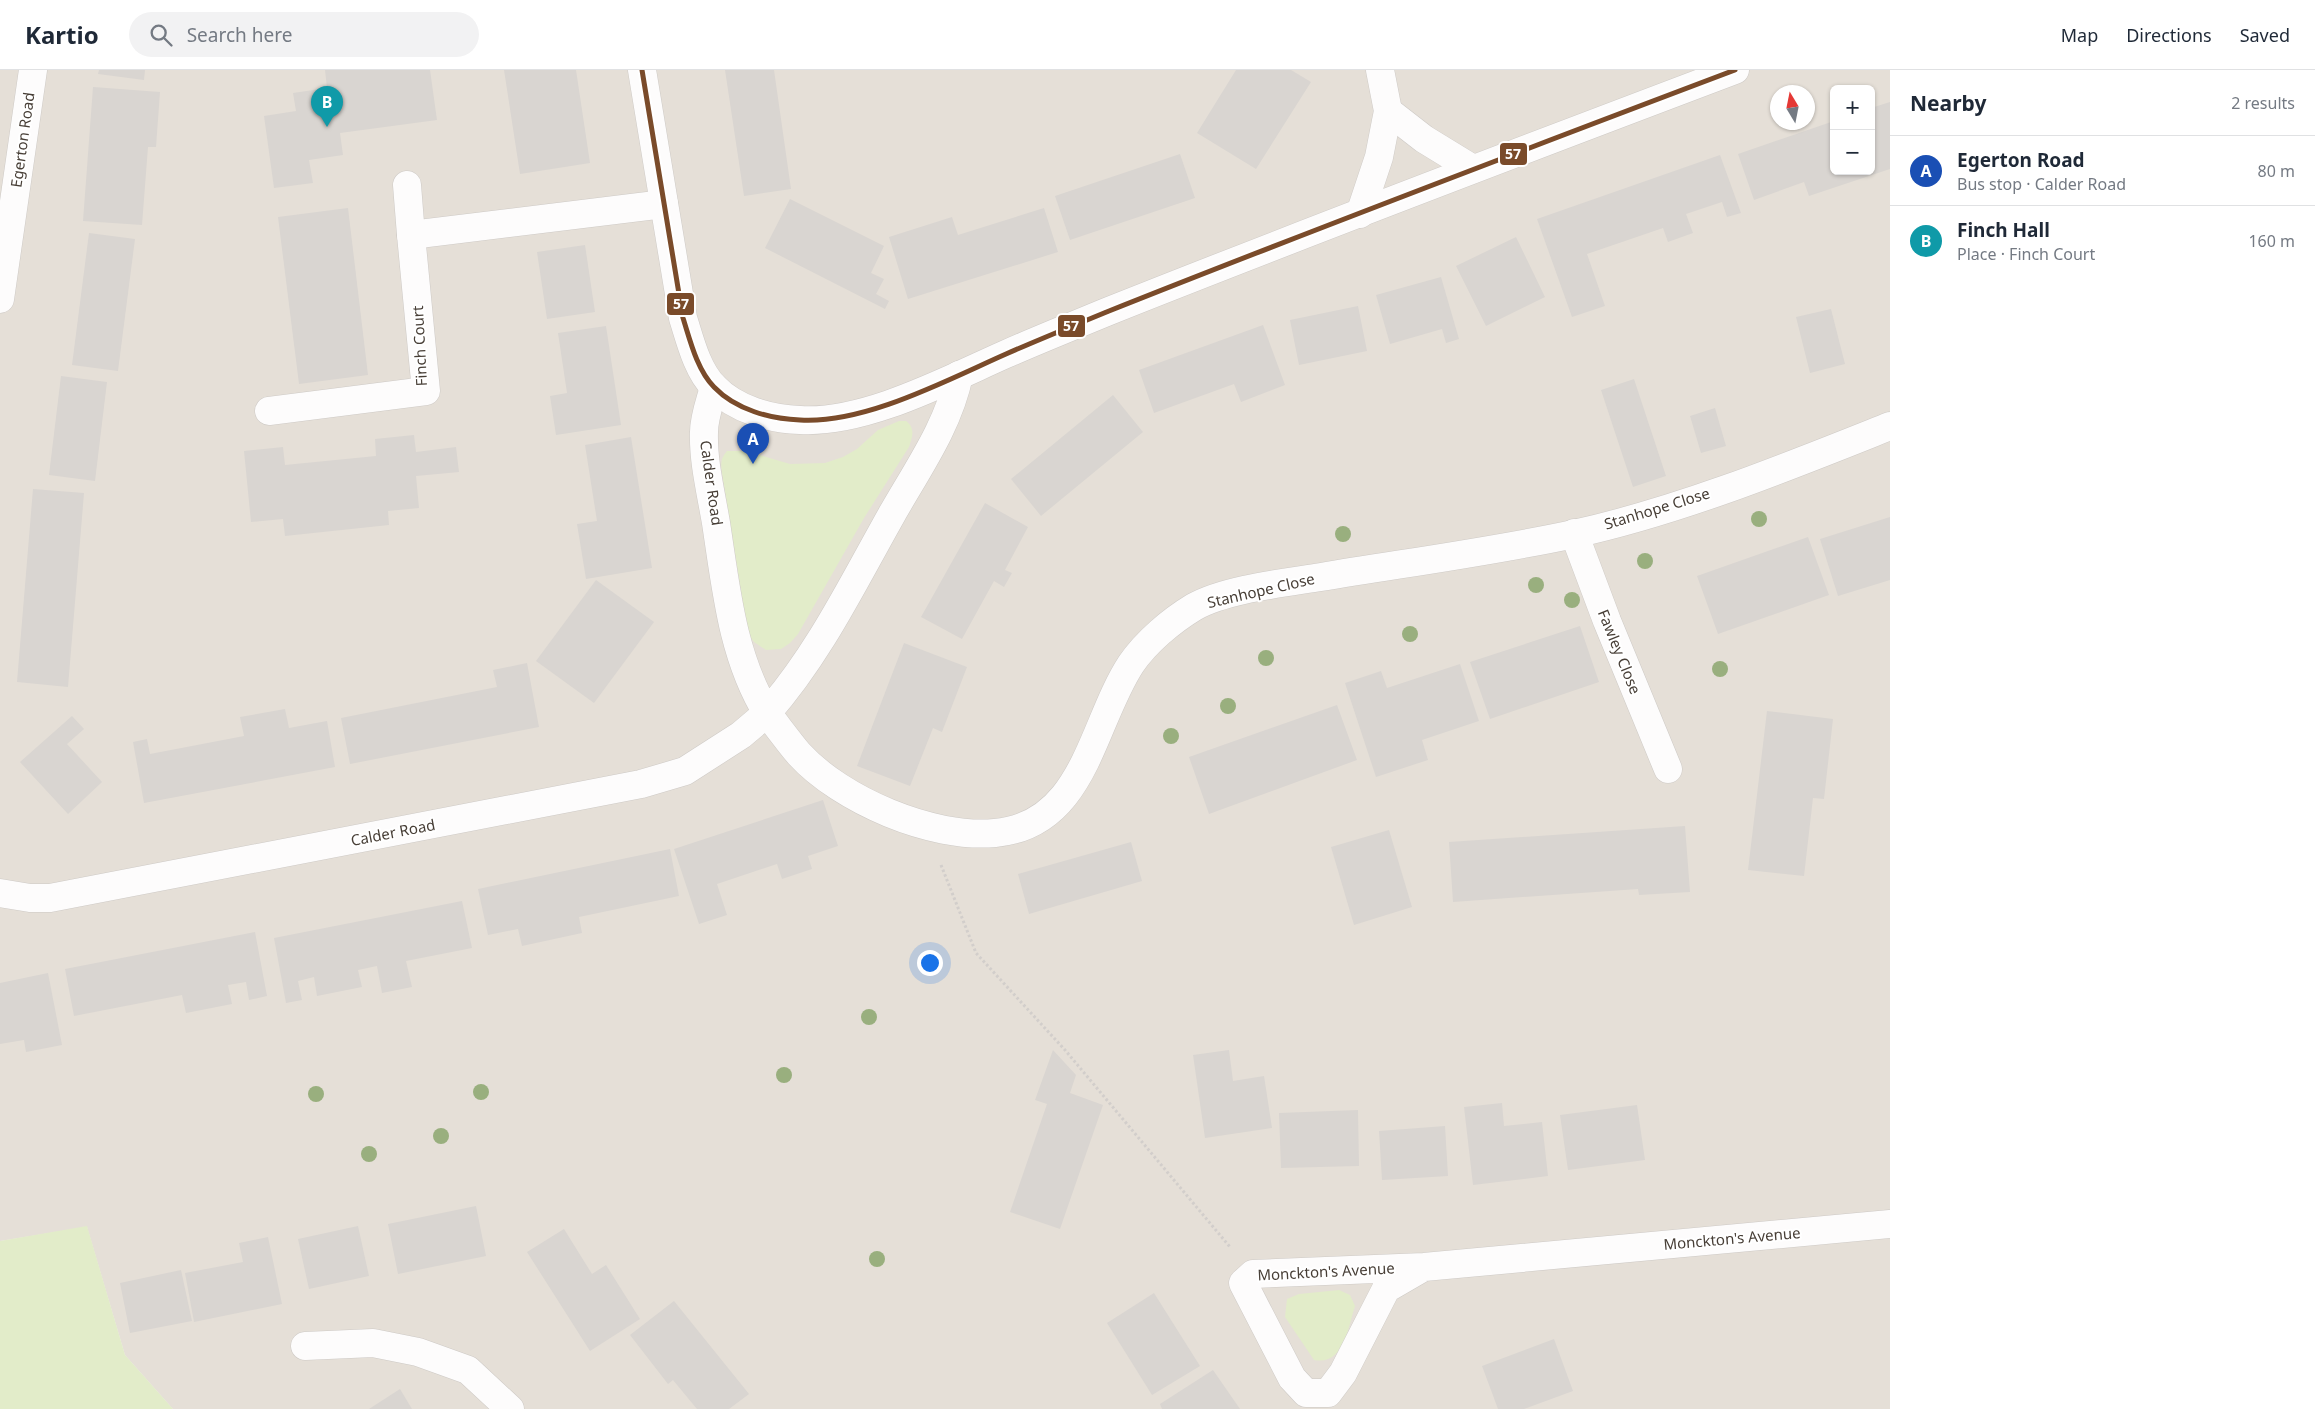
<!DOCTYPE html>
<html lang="en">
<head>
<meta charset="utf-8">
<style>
  body { margin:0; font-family:"Noto Sans",sans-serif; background:#f2f2f3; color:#1f2937 }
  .controls { position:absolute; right:15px; top:15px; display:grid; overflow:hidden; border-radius:8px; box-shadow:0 1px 4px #0004 }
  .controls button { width:45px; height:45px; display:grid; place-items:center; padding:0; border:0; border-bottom:1px solid #e0e1e3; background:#fff; color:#1f2937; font:25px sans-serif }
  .compass { position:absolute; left:1770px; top:15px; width:45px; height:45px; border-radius:50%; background:#fff; box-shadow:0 1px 4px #0004; rotate:350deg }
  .you { position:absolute; left:929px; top:892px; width:18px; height:18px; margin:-12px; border:4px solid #fff; border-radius:50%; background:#1a73e8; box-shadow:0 0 0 8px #1a73e833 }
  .badge { display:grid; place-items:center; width:32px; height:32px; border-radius:50%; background:#0f766e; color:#fff; font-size:16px; font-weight:700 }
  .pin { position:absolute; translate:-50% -41px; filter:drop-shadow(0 1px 2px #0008) }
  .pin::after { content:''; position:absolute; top:26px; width:18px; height:15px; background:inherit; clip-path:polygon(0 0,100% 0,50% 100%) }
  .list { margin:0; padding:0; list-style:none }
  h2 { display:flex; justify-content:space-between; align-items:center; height:65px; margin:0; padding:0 20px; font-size:21px }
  h2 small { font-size:16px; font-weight:400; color:#747a83 }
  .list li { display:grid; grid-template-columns:32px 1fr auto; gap:15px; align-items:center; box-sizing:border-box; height:70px; padding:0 20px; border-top:1px solid #e0e1e3 }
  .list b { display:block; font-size:19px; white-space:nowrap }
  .list p { margin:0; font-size:16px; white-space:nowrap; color:#747a83 }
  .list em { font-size:16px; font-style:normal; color:#747a83 }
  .icon { flex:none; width:28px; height:28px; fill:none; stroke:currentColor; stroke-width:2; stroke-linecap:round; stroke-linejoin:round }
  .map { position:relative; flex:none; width:1890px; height:1339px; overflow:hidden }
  header { display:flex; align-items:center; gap:30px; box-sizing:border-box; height:70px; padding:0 25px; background:#fff; border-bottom:1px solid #e0e1e3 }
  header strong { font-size:24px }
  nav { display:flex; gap:28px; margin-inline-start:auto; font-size:18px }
  .search { width:350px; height:45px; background:#f2f2f3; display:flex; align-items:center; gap:12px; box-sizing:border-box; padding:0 18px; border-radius:28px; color:#747a83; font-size:19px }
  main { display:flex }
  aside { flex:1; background:#fff }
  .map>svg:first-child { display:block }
  .residential { fill:#e5dfd7; fill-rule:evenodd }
  .green { fill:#e2ecc9 }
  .building { fill:#d9d5d1 }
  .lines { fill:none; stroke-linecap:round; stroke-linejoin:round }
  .minor-casing { stroke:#cecac6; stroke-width:29 }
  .path { stroke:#d2cecb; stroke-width:3; stroke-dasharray:2.5 2.5; stroke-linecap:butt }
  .minor { stroke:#fdfcfc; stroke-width:28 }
  .bus-1-casing { stroke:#fff; stroke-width:9 }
  .bus-1 { stroke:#7a4b2a; stroke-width:5 }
  .tree { fill:#99af7e }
  .labels { text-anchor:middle; stroke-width:4; stroke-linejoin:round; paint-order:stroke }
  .street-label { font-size:15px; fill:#473e36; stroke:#fff }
  .line-badge { stroke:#fff; stroke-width:2 }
  .badge-label { font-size:14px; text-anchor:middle; font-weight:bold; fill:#fff }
</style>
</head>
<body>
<header>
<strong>Kartio</strong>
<div class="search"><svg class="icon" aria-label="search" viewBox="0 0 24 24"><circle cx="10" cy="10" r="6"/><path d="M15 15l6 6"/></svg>Search here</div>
<nav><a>Map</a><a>Directions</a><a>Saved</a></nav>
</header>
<main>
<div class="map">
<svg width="1890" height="1339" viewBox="0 0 1890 1339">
  <rect width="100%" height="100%" fill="#f1eeea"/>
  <path class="residential" d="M0,0H1890V1339H173L125,1285L87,1157L0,1171ZM1834,19H1871V101H1834ZM1778,22H1808V52H1778Z"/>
  <g class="green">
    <path d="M899,351H906C916,358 912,368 909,377L864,448L798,564L790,573L781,579L766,580L754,572L749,565L746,553L722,403C721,394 720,389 727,381H746L790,394L825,393L843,387L857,379L878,360Z"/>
    <path d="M87,1156L125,1285L173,1339H0V1171Z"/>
    <path d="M1339,1220L1350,1225L1355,1236C1348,1257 1344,1296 1314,1290L1285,1247L1287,1229L1299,1224Z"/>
  </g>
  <g class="building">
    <path d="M99,0H145L144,10L98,4Z"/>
    <path d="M325,0H430L437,50L340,63L343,85L309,90L313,113L274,118L264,46L296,41L293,23L327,18Z"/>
    <path d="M504,0H576L590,93L520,104Z"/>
    <path d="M725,0H774L791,119L744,126Z"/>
    <path d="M1236,0H1291L1311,12L1256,99L1197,63Z"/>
    <path d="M93,17L160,22L156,77H148L142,155L83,151Z"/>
    <path d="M1890,32V99L1809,126L1804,112L1754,130L1738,84L1834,51V101H1871V38Z"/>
    <path d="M1180,84L1195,128L1070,170L1055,126Z"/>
    <path d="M1720,85L1741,143L1727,147L1722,132L1686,144L1693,163L1668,172L1663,158L1587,184L1605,236L1572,247L1537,149Z"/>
    <path d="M790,129L884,176L871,203L884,209L876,224L889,231L885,239L765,178Z"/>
    <path d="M348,138L368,305L299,314L278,147Z"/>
    <path d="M1044,138L1058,182L908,229L889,167L952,147L958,165Z"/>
    <path d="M89,163L135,169L118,301L72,295Z"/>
    <path d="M1516,167L1545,227L1486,256L1456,196Z"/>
    <path d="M585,175L595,242L547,249L537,182Z"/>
    <path d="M1441,207L1459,269L1446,273L1442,259L1390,274L1376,225Z"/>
    <path d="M1358,236L1367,281L1299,295L1290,250Z"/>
    <path d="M1831,239L1845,294L1810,303L1796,247Z"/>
    <path d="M1263,255L1285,315L1241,332L1234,314L1154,343L1139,300Z"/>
    <path d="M606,256L621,355L556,365L550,326L567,323L558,263Z"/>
    <path d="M61,306L107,312L95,411L49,405Z"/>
    <path d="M1634,309L1666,406L1633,417L1601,320Z"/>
    <path d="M1113,325L1143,362L1041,446L1011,409Z"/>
    <path d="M1715,338L1726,376L1701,383L1690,346Z"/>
    <path d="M414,365L416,382L456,377L459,402L416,406L419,438L388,441L389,455L285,466L283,449L251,452L244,381L283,377L285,395L376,386L375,369Z"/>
    <path d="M631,367L652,498L586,509L577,454L597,451L585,375Z"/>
    <path d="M33,419L84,423L68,617L17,612Z"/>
    <path d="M985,433L1028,457L1005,500L1012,503L1004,517L994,511L962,569L921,547Z"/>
    <path d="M1890,447V510L1838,526L1820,469Z"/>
    <path d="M1808,467L1829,525L1718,564L1697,506Z"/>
    <path d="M596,510L654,552L594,633L536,591Z"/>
    <path d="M1580,556L1599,612L1490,649L1470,592Z"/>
    <path d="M904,573L967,597L942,662L933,658L910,716L857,696Z"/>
    <path d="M527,593L539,657L350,694L341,648L497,617L493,600Z"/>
    <path d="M1460,594L1479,651L1422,670L1428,690L1376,707L1345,613L1381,601L1387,618Z"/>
    <path d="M1337,635L1357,690L1209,744L1189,687Z"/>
    <path d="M285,639L289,658L327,651L335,697L144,733L133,672L147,669L150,684L244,666L240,647Z"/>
    <path d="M1767,641L1833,649L1824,729L1813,728L1804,806L1748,800Z"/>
    <path d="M72,646L84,659L67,674L102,712L68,744L20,692Z"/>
    <path d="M823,730L838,776L808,786L812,799L782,809L777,794L717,814L727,845L699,854L674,779Z"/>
    <path d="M1685,756L1690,822L1639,825L1638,819L1453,832L1449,772Z"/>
    <path d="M1389,760L1412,837L1354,855L1331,777Z"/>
    <path d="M1131,772L1142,811L1029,844L1018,804Z"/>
    <path d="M670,779L679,826L579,847L582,863L522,876L518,859L488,865L478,819Z"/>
    <path d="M462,831L472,878L406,891L412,917L382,923L377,896L358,900L362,917L317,926L314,907L298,911L302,930L286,933L274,868Z"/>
    <path d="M255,862L267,926L249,930L246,912L228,915L232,934L186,943L182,925L74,946L65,899Z"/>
    <path d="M48,903L62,975L26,982L24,970L0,974V913Z"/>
    <path d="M1053,980L1076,1005L1070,1023L1103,1035L1060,1159L1010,1142L1047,1034L1035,1030Z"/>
    <path d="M1229,980L1233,1011L1264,1006L1272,1058L1205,1068L1193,985Z"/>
    <path d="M1502,1033L1504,1056L1542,1052L1548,1106L1473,1115L1464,1037Z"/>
    <path d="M1637,1035L1645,1090L1568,1100L1560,1045Z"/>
    <path d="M1358,1040L1359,1096L1281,1098L1279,1043Z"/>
    <path d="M1445,1056L1448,1106L1382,1110L1379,1061Z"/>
    <path d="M476,1136L486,1186L398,1204L388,1154Z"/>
    <path d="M358,1156L369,1206L309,1219L298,1169Z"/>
    <path d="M564,1159L592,1204L606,1195L640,1249L590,1281L527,1182Z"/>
    <path d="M268,1167L282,1234L194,1252L185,1203L243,1192L239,1173Z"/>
    <path d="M181,1200L192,1251L130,1263L120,1213Z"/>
    <path d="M1154,1223L1200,1296L1152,1325L1107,1253Z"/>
    <path d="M674,1231L749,1324L729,1339H697L673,1310L668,1314L630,1265Z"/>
    <path d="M1554,1269L1573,1321L1524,1339H1498L1482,1296Z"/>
    <path d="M1213,1300L1240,1339H1162L1160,1334Z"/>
    <path d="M400,1319L412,1339H369Z"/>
  </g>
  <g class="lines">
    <defs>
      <g id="minor">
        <path d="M642,0L683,248C690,270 697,300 714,317C736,340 771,349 800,350C865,354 947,310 1006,284C1040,269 1075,255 1109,241C1317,158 1526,79 1735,0"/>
        <path d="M1388,41L1424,69L1473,99"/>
        <path d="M407,115L411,165L664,134"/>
        <path d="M1360,144L1379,87L1388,41L1380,0"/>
        <path d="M0,229L33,0"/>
        <path d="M714,317C710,332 704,347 704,362C703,392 711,423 716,453C726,518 732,586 767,643C819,584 853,513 892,444C917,400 949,355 959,305"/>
        <path d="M269,341L426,321L411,165"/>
        <path d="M1574,463L1607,551L1668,699"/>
        <path d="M0,823L30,828H50L641,714L685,701L741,665L767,643C778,657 788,671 799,684C841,730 932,769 995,763C1085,755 1091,655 1131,594C1146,572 1171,551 1194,537C1226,519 1284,513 1321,507C1405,493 1490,482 1574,464C1682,440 1787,397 1890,356"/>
        <path d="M1424,1197L1386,1219L1343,1303L1328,1323H1306L1292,1308L1243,1213L1253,1204L1424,1197L1890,1154"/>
        <path d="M305,1276L373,1273L418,1282L468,1300L510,1339"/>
      </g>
    </defs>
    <use href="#minor" class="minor-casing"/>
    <path class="path" d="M941,795L976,883L1065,980L1230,1177"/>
    <use href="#minor" class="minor"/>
    <defs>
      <path id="bus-1" d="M642,0L683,248C690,270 697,300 714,317C736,340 771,349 800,350C865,354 947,310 1006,284C1040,269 1075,255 1109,241C1317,158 1526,79 1735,0"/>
    </defs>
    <use href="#bus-1" class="bus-1-casing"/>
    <use href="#bus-1" class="bus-1"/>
  </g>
  <g class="tree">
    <circle cx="1759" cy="449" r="8"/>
    <circle cx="1343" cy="464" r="8"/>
    <circle cx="1645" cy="491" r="8"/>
    <circle cx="1536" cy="515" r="8"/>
    <circle cx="1572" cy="530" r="8"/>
    <circle cx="1410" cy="564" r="8"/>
    <circle cx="1266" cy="588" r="8"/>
    <circle cx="1720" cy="599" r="8"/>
    <circle cx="1228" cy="636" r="8"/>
    <circle cx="1171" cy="666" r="8"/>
    <circle cx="869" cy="947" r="8"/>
    <circle cx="784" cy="1005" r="8"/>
    <circle cx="481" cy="1022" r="8"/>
    <circle cx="316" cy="1024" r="8"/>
    <circle cx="441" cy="1066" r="8"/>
    <circle cx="369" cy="1084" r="8"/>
    <circle cx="877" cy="1189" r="8"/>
  </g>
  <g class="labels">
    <g class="street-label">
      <text transform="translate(23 70) rotate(-82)" y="5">Egerton Road</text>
      <text transform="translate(420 276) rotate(-93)" y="5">Finch Court</text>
      <text transform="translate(711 413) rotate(82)" y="5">Calder Road</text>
      <text transform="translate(1657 439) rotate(-17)" y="5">Stanhope Close</text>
      <text transform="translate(1261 521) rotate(-13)" y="5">Stanhope Close</text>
      <text transform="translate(1619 582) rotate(68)" y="5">Fawley Close</text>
      <text transform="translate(393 763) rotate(-11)" y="5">Calder Road</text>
      <text transform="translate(1732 1169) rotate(-5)" y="5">Monckton's Avenue</text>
      <text transform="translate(1326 1202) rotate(-3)" y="5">Monckton's Avenue</text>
    </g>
  </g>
  <g class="line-badge">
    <rect x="1499" y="72" width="29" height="24" rx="5" fill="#7a4b2a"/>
    <rect x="666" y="222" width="29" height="24" rx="5" fill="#7a4b2a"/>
    <rect x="1057" y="244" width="29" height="24" rx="5" fill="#7a4b2a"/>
  </g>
  <g class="badge-label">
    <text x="1513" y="89">57</text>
    <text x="681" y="239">57</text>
    <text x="1071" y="261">57</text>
  </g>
</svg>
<div class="controls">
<button>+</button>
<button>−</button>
</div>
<svg class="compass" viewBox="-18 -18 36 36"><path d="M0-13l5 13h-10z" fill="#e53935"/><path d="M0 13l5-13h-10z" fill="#747a83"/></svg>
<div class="you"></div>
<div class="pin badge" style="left:753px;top:394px;background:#1a4fb4">A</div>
<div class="pin badge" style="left:327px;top:57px;background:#0f9aa8">B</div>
</div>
<aside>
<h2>Nearby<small>2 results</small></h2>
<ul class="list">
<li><span class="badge" style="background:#1a4fb4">A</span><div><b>Egerton Road</b><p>Bus stop · Calder Road</p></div><em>80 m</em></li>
<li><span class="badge" style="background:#0f9aa8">B</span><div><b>Finch Hall</b><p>Place · Finch Court</p></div><em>160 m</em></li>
</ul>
</aside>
</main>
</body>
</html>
